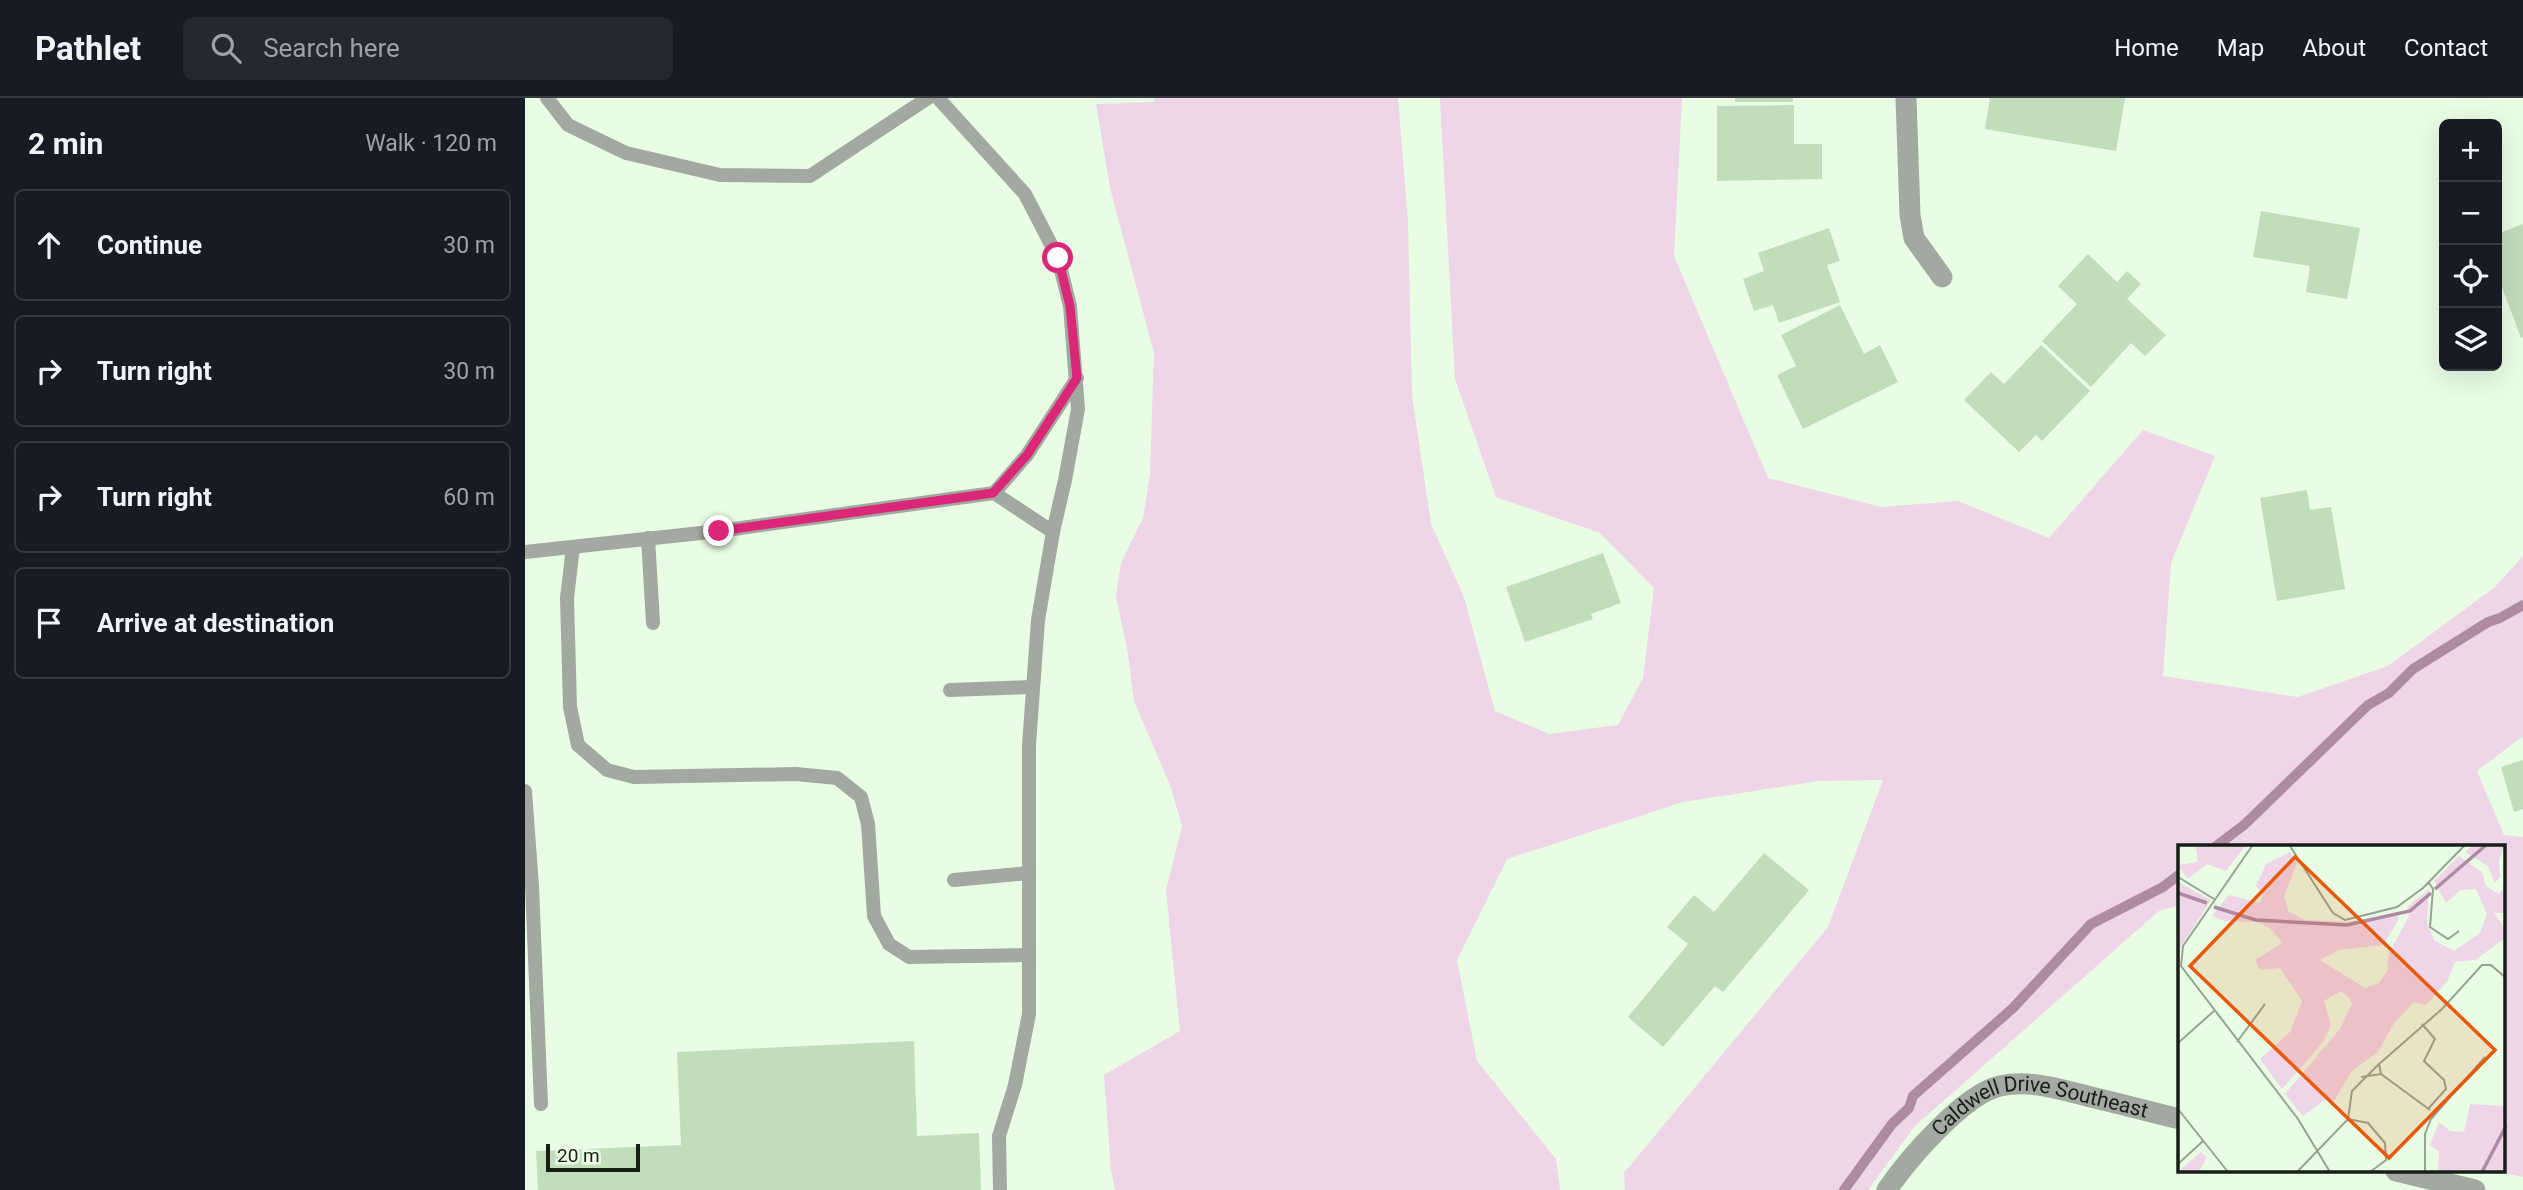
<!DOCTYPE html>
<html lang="en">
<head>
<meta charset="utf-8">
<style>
  body { margin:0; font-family:Roboto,sans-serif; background:#242831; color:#f1f3f6 }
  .controls { position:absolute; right:21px; top:21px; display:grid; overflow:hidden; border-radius:10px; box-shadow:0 7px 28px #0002 }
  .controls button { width:63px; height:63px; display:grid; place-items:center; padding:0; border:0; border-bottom:2px solid #363941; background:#171b24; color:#f1f3f6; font:35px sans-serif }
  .scale { position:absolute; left:21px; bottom:18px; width:94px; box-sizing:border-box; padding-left:7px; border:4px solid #171e16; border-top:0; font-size:19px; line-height:24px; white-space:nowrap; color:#171e16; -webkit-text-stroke:5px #e9fde5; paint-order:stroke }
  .stop { position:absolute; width:21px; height:21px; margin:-16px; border:5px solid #db2777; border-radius:50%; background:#fff }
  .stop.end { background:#db2777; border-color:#fff; box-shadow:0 2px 7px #0008 }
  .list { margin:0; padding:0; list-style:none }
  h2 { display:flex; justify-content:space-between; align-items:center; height:91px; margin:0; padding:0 28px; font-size:30px }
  h2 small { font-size:23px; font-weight:400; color:#9ea1a6 }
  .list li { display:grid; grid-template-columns:46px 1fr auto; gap:21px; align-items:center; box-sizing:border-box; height:112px; margin:0 14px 14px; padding:0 14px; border:2px solid #363941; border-radius:10px }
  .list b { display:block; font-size:26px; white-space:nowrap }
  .list em { font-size:23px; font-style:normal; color:#9ea1a6 }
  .icon { flex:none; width:38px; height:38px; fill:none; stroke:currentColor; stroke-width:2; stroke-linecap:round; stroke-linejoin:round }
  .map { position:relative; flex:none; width:1998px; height:1092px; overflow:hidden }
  header { display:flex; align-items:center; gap:42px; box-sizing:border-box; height:98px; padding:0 35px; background:#171b24; border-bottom:2px solid #363941 }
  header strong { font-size:33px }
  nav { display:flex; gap:38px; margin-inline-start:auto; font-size:24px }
  .search { width:490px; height:63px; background:#242831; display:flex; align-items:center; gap:18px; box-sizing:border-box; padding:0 24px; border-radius:10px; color:#9ea1a6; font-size:26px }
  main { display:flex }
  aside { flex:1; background:#171b24 }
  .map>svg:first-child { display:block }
  .green { fill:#eed5e7 }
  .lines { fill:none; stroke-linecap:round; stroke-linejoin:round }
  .stream { stroke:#ad8ba4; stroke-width:10 }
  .building { fill:#c2ddbc }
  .service { stroke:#a1a9a0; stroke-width:14 }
  .minor { stroke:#a1a9a0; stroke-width:21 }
  .route { stroke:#db2777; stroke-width:9 }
  .labels { text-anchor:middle; stroke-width:6; stroke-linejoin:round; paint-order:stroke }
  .street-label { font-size:21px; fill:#171e16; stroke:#e9fde5 }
  .inset-river { fill:none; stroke:#ad8ba4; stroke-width:3.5 }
  .inset-road { fill:none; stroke:#95a492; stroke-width:2 }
  .view { fill:#e8590c; fill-opacity:0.15; stroke:#e8590c; stroke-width:3.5 }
  .inset-edge { fill:none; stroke:#171e16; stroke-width:3.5 }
</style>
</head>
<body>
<header>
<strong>Pathlet</strong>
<div class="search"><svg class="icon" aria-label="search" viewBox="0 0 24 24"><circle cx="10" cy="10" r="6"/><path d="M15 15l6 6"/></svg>Search here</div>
<nav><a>Home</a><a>Map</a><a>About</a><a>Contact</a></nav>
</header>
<main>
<aside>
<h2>2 min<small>Walk · 120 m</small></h2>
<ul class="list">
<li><svg class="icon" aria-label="ahead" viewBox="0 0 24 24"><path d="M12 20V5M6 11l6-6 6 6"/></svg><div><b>Continue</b></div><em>30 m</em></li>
<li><svg class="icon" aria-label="right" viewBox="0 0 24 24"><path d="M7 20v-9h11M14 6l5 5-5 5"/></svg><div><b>Turn right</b></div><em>30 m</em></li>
<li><svg class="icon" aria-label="right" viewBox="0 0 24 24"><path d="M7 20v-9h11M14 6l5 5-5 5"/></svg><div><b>Turn right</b></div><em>60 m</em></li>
<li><svg class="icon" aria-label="arrive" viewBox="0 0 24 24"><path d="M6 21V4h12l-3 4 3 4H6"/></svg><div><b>Arrive at destination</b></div></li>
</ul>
</aside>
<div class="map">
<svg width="1998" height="1092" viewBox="0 0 1998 1092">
  <rect width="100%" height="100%" fill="#e9fde5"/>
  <path class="green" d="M630,0H873L883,124L887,297L906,426L939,499L970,613L1024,636L1093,627L1118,580L1129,490L1075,435L971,399L930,281L915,0H1157L1149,158L1243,380L1356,409L1433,403L1524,440L1618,332L1690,358L1646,465L1638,578L1773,599L1863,568L1970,489L1998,458V638L1952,673L1979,737L1998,739V1079L1970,1073H1979V749H1655V807L1634,813L1390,1028L1343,1092H1100L1099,1075L1303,829L1358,682L1293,683L1158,704L982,761L932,862L952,963L1031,1061L1035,1092H590L586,1072L579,977L655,933L641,792L657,728L645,687L609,603L602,550L591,499L596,465L618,420L625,376L629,255L585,90L571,6L629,4Z"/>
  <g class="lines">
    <g class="stream">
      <path d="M1690,749L1719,727L1843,607L1864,595L1888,571L1963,524L1975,520L1998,507"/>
      <path d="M1319,1092L1367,1026L1384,1010L1388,998L1488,910L1566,826L1638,789L1655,776"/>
    </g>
  </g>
  <g class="building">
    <rect x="1210" y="0" width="58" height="4"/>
    <path d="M1465,0H1600L1591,53L1460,31Z"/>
    <path d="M1269,7V46H1297V81L1192,83V8Z"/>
    <path d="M1736,113L1835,130L1822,201L1781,194L1785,168L1728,159Z"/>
    <path d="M1998,126V239L1996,240L1972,176V136Z"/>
    <path d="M1304,130L1315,163L1302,167L1315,204L1254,225L1248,207L1229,213L1218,181L1239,173L1233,155Z"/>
    <path d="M1563,156L1592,184L1602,173L1616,186L1602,201L1641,237L1620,258L1606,245L1566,289L1517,243L1552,206L1533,188Z"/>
    <path d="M1315,207L1339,256L1355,247L1373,284L1278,331L1252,277L1271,268L1256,237Z"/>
    <path d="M1516,247L1565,293L1517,343L1511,337L1494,354L1439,302L1466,274L1479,286Z"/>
    <path d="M1782,392L1785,412L1806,409L1820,491L1752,503L1735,400Z"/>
    <path d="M1078,455L1096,505L1066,516L1068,521L1000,544L981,489Z"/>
    <path d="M1998,662V711L1989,714L1976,669Z"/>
    <path d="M1239,755L1284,792L1198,894L1190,888L1138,949L1103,919L1163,846L1142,829L1169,797L1189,814Z"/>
    <path d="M389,943L392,1038L454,1035L456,1092H13L11,1053L156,1047L152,954Z"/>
  </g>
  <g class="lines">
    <g class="service">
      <path d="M22,0L43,27L101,55L195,77L285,78L403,0"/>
      <path d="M413,0L500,96L533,160L545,208L553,311L540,382L528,434"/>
      <path d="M469,395L528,434L513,522L504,647V916L490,987L474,1038L475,1092"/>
      <path d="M123,440L128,525"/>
      <path d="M48,449L42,500L45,609L53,647L82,672L109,679L271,676L312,680L336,699L343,726L349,818L364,846L384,859L504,857"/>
      <path d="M0,454L194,433L469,395L502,357L552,280"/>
      <path d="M425,592L508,589"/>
      <path d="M0,693L7,788L16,1006"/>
      <path d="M429,782L504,775"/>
    </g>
    <g class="minor">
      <path d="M1381,0L1385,117L1389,140L1417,179"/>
      <path d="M1871,1073L1950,1092"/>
      <path id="s1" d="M1362,1092C1383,1061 1439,996 1475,988C1505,981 1537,992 1566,999C1596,1006 1625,1014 1655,1021"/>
    </g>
  </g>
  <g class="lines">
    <path class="route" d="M194,433L468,395L502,357L552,280L545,208L533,160"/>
  </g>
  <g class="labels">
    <g class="street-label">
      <text dy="7" stroke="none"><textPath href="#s1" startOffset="191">Caldwell Drive Southeast</textPath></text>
    </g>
  </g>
  <g transform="translate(1653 747)">
    <rect width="327" height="327" fill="#e9fde5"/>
    <path d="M18,1H67L48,26L29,19L10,34L0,20L20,17ZM294,1H327L321,15L322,32L317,38L310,21L287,7ZM112,7L119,18L106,52L111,67L127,75L172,77L216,68L221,74L205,100L161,105L142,115L187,143L201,138L209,126L211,108L231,71L229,62L251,44L249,77L256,95L276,106L302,88L309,69L298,44L283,45L268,58L256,36L281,11L304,27L308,41L321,49L327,42V68H316L327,83V93L297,115L277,117L269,137L248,160L236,157L216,178L200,207L173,227L155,258L149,253L125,271L107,249L162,184L174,159L171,152L163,146L146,156L153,180L146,196L104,244L82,214L112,187L124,156L102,123L82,125L77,115L104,98L92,83L80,77L46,76L34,71L51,50L82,58L85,49L78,41L88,19ZM0,37L33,55L2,103L0,117ZM292,259L327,261V327H260L261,307L252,300L261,277L272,286L286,287ZM23,307L29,312L21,327H0Z" fill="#eed5e7"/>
    <path class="inset-river" d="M257,44L307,1M0,48L29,58M36,62L78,75L169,80L232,66L253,48M304,327L328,281"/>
    <path class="inset-road" d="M74,1L5,101L3,121L120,274L152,327M112,1L155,68L167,75L219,62L245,43L286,1M0,32L36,54M251,38L255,44L252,82L270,94L281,86M244,179L257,194L246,216L266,235L268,244L250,264M59,197L87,159M0,198L36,166M203,229L201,219L264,164L304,120H313L328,133M183,232L203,229L252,265M0,264L50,327M170,274L174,246L201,219M0,319L25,296M119,327L170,274L190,278L207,298L208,315L192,327M247,327V289L253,274L307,212"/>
    <path class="view" d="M117,12L317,205L211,313L12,121Z"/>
    <rect width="327" height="327" class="inset-edge"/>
  </g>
</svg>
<div class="controls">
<button>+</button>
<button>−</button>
<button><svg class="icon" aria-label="locate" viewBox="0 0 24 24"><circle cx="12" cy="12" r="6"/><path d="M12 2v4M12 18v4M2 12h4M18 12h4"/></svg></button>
<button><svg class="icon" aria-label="layers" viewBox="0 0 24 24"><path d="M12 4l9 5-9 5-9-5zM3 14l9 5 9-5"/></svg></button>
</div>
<div class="scale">20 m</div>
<div class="stop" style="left:533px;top:160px"></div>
<div class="stop end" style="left:194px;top:433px"></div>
</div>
</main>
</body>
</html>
